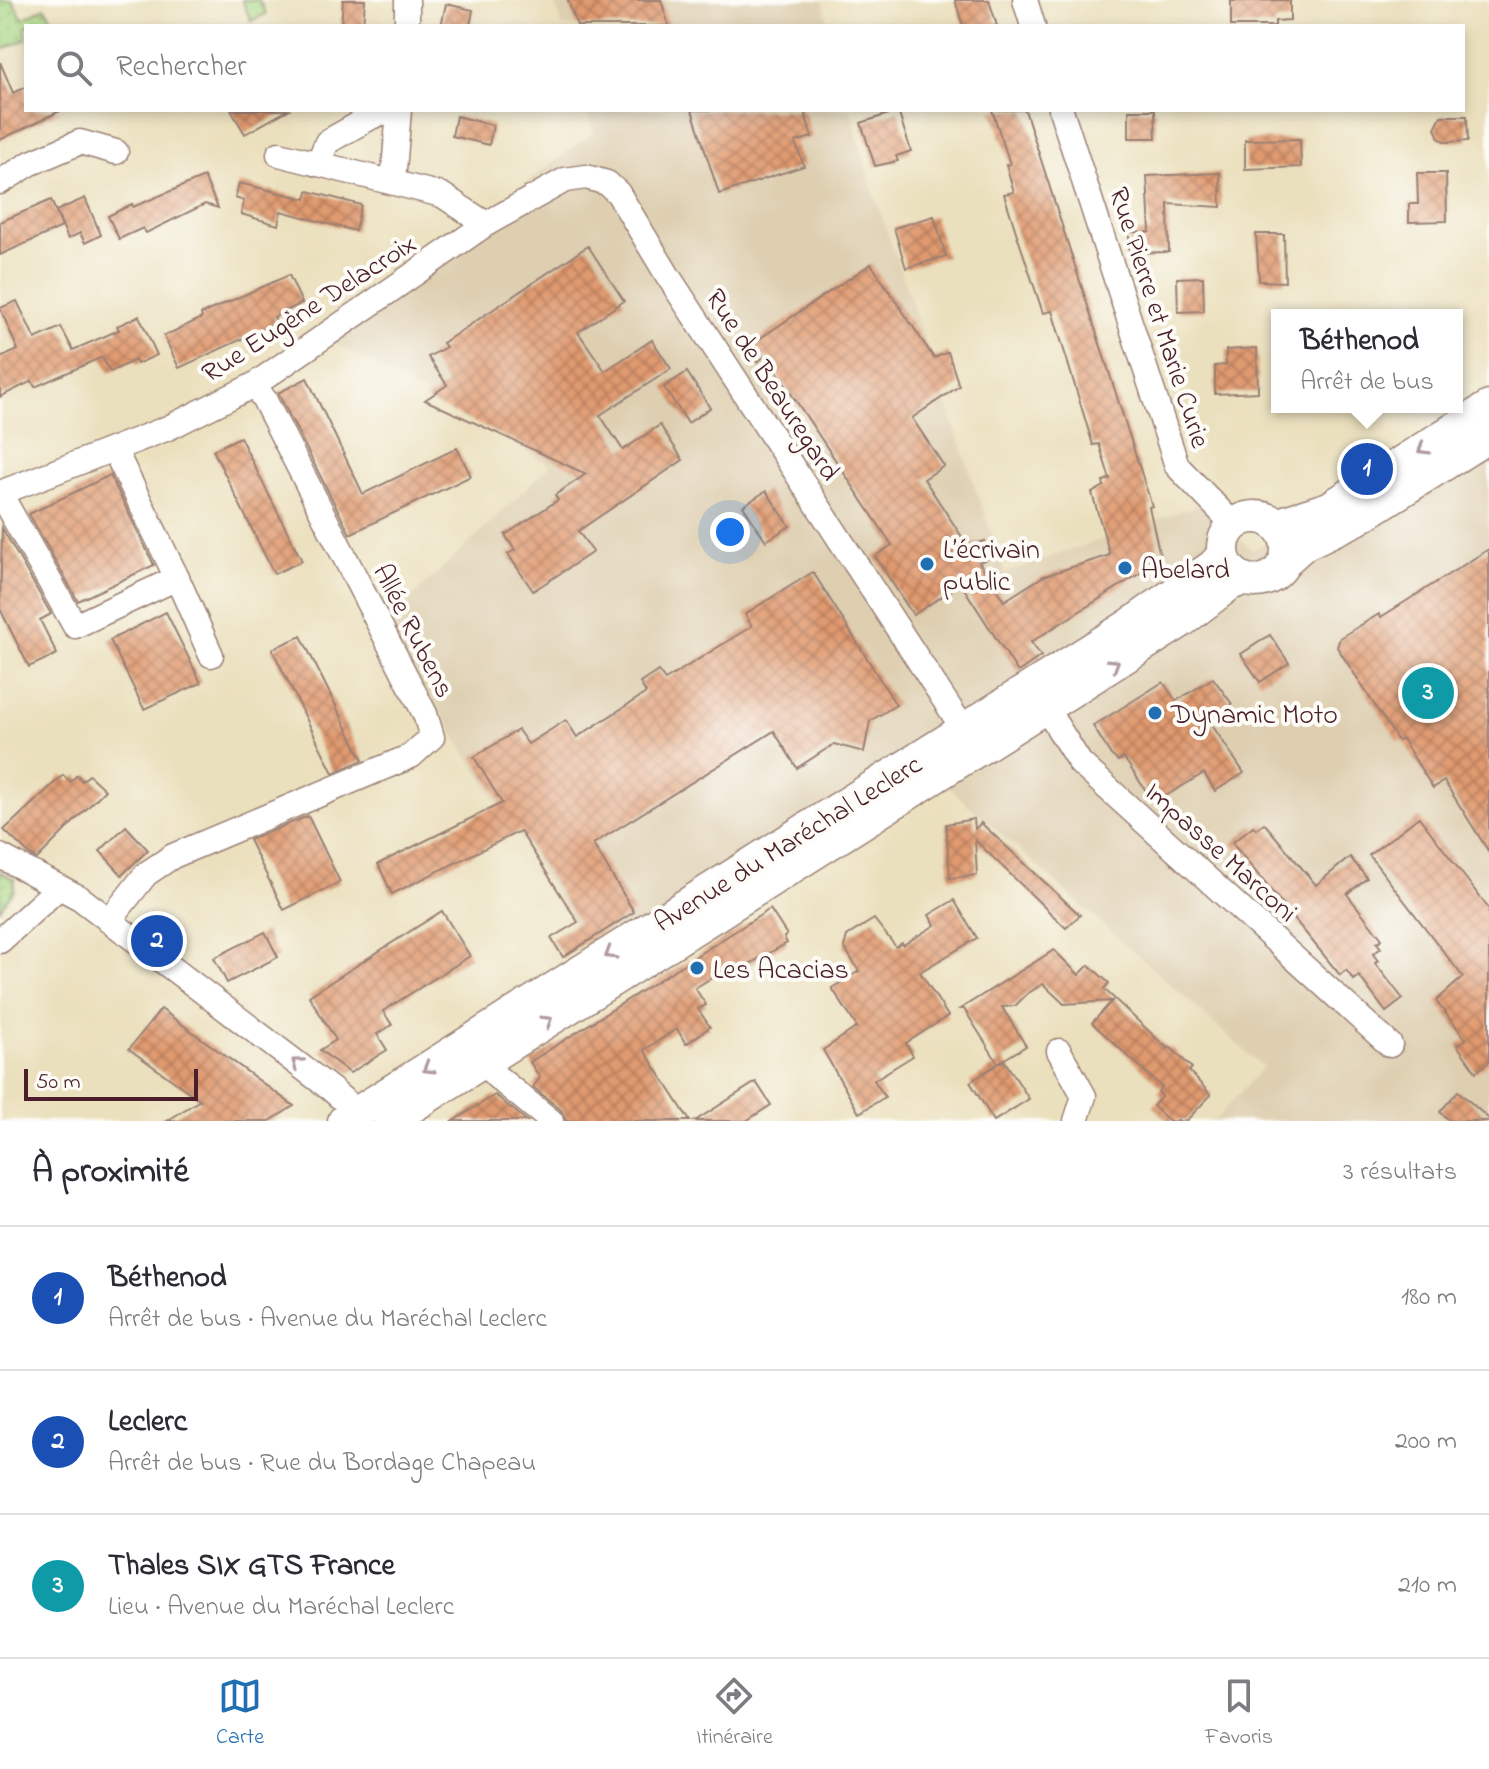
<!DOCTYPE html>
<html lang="fr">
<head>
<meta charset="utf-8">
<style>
  body { margin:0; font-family:"Indie Flower",sans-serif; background:#f2f2f3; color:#2b2b33 }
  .scale { position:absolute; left:24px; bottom:20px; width:174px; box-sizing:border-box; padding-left:8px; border:4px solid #4a1f2b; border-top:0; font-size:22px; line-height:28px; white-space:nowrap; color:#4a1f2b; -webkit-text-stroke:6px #fdfcf7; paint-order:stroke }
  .you { position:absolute; left:730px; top:532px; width:28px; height:28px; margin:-20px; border:6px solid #fff; border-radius:50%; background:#1a73e8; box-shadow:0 0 0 12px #1a73e833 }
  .badge { display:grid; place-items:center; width:52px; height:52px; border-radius:50%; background:#1f6fb2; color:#fff; font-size:26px; font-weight:700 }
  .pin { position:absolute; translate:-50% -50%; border:4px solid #fff; box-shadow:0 2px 8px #0006 }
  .popup { position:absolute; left:1271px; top:309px; width:192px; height:104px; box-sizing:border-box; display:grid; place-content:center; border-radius:0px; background:#fff; filter:drop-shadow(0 2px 6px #0005); font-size:26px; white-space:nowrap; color:#7c7c81 }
  .popup b { font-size:30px; color:#2b2b33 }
  .popup::after { content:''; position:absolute; left:50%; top:100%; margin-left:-16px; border:16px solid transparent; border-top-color:#fff }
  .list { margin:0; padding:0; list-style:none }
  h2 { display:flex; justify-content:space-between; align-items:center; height:104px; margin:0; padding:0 32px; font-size:34px }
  h2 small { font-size:26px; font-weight:400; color:#7c7c81 }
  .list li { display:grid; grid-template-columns:52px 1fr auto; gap:24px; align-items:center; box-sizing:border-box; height:144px; padding:0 32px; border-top:2px solid #e1e1e2 }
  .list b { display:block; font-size:30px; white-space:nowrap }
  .list p { margin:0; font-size:26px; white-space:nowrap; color:#7c7c81 }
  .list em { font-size:26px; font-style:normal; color:#7c7c81 }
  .icon { flex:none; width:44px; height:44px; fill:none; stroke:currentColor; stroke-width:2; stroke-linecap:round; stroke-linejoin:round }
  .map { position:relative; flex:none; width:1489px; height:1121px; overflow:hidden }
  .search { position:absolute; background:#fff; box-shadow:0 4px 12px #0003; left:24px; right:24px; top:24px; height:88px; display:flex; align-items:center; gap:20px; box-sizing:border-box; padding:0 28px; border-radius:0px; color:#7c7c81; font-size:30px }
  .sheet { height:536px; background:#fff }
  nav { display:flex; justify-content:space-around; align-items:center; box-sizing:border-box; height:112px; border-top:2px solid #e1e1e2; background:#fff; font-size:22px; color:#7c7c81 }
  nav a { display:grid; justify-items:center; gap:4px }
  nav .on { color:#1f6fb2 }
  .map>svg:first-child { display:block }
  .built { fill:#decfb1 }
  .grass { fill:url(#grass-dots); stroke:#7a7a57; stroke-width:2 }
  .pitch { fill:#a9d683; stroke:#7a7a57; stroke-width:2 }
  .building { fill:url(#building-cross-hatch) }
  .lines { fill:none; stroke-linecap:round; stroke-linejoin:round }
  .minor-casing { stroke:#9a8074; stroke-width:27 }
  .major-casing { stroke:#9a8074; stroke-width:35 }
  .minor { stroke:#fff; stroke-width:24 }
  .major { stroke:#fff; stroke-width:32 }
  .oneway { stroke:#ae9aa0 }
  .poi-dot { fill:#1f6fb2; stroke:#fdfcf7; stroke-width:3 }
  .labels { text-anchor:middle; stroke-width:8; stroke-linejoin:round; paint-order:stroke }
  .street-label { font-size:28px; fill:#4a1f2b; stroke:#fdfcf7 }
  .poi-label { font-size:28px; fill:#4a1f2b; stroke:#fdfcf7; text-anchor:start }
</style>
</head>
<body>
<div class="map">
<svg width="1489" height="1121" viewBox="0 0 1489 1121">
  <defs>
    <pattern id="grass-dots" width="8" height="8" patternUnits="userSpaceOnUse" patternTransform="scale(2)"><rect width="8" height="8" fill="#a9d683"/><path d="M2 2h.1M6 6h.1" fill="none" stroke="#93b771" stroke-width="1.8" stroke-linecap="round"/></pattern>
    <pattern id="building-cross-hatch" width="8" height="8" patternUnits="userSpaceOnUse" patternTransform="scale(2)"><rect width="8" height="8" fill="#e09a70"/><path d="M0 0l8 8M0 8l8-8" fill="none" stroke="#b87d5c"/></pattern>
  </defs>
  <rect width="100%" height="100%" fill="#fdfcf7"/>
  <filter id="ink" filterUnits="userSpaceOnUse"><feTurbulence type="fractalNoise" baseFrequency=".0125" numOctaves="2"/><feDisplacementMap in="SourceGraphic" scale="16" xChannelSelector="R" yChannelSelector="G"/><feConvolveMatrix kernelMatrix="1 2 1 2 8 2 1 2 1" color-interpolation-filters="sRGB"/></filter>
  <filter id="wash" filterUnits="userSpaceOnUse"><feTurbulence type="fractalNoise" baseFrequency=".006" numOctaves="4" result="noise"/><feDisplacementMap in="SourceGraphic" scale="32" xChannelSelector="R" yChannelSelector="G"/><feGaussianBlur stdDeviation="1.8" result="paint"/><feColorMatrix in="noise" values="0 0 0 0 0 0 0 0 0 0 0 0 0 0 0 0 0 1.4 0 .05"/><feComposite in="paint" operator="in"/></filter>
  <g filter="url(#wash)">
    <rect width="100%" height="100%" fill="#ebe0bd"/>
    <g class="built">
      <path d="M554,0H822L829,26H562Z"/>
      <path d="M587,110H851L869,180L1005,573L1199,505L1253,550L1489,400V1121H1214L1263,1067L936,776L616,990L384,624L551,465L321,336L594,132Z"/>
    </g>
    <g class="grass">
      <path d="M0,0H12L23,19L45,7L55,24L26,26V39L0,51Z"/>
      <path d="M0,872L14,879V890L0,909Z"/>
    </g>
    <path class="pitch" d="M242,0H259L266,14L251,21Z"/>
    <g id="blocks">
      <g class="building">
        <path d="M343,0H365L363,26H341Z"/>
        <path d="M568,0H661L669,26H577Z"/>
        <path d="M955,0H989L997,26H963Z"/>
        <path d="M1290,0V20L1275,21V26H1231V1Z"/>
        <path d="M446,4L473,10L470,26H441Z"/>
        <path d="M0,62L13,93L26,87V110H62L0,140Z"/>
        <path d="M231,110H288L245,134Z"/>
        <path d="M692,110H804L812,137L795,142L804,166L719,194Z"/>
        <path d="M992,110H1025L1152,506L1149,507L1161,560L1031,642L1041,656L1018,672L961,584L913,615L875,556L892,545L766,356L757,362L747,347L871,264L934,358L948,352L959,386L912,418L944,466L924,479L968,546L985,541L990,558L979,562L1004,601L1044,576L1110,555L1092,493L1104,486L1103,481L1110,479L1099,444L1093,445L1052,311L1043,313L1017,235L1004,194L1014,192L1006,165L1010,164Z"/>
        <path d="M1129,110H1155L1156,138H1129Z"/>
        <path d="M898,111L911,151L896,156L898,161L875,166L861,123Z"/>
        <path d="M456,116L493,125L489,145L452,136Z"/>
        <path d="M1441,116H1467L1468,141L1446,142L1439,138L1435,128Z"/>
        <path d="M1300,139L1301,167L1245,169V140Z"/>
        <path d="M1220,173L1221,207L1168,204L1169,252L1129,253V232H1150L1147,176Z"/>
        <path d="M1417,173H1446L1447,221L1409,222V204H1418Z"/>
        <path d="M204,177L218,208L205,204L146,233L143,228L119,239L108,216L132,204L133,207Z"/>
        <path d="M239,183L306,199L308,191L361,205L355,231L281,211L278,225L241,214L244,201L235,198Z"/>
        <path d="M85,198L101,235L85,243L80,233L68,239L56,211Z"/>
        <path d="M51,200L62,227L0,255V222Z"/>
        <path d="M934,216L946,256L906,268L894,228Z"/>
        <path d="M1256,234H1284L1285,282L1259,281Z"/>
        <path d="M588,246L624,301L578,332L605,371L652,340L671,369L600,415L623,450L660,425L683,460L578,531L593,552L533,591L508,554L515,550L505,535L558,500L555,495L586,474L425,400L447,385L428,357L446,347L443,343Z"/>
        <path d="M289,275L302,303L274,317L277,323L179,368L164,336L202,318L201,314Z"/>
        <path d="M1203,277L1204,311L1178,312L1177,278Z"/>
        <path d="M17,301L35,339L61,327L73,350L119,330L117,326L139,316L157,355L137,364L135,360L110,372L102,357L35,387L32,381L0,397V358L18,350L0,308Z"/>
        <path d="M1257,348L1258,392L1215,394V366L1226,365V350Z"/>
        <path d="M687,372L710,408L688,423L664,387Z"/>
        <path d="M307,378L363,494L457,448L471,476L350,534L278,393Z"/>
        <path d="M240,437L302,561L274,574L213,450Z"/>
        <path d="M110,475L154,565L78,601L29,514Z"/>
        <path d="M766,491L790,526L766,541L743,506Z"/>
        <path d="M2,528L51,614L40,620L57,654L29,667L0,609Z"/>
        <path d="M1489,549V852L1444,781L1433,788L1402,739L1398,741L1337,647L1340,638L1379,614L1381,617Z"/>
        <path d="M813,572L896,705L870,721L864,752L834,744L797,768L774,731L593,844L634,912L563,957L551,938L578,922L520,831L392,894L378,864L502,803L474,757L518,730L528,744L566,720L577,737L646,693L640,683L658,671L665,680L752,626L745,614Z"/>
        <path d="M166,612L201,683L144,709L110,640Z"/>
        <path d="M1270,635L1289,663L1260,682L1241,654Z"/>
        <path d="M301,636L363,760L333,773L272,649Z"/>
        <path d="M1213,678L1232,704L1208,719L1244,773L1215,791L1204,773L1154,803L1124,758L1118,761L1111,755L1093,726L1163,682L1176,701Z"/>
        <path d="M63,775L70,782L77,775L82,781L89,775L105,790L37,859L29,854L4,830Z"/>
        <path d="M308,816L340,882L284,910L249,840Z"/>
        <path d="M1419,817L1489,909V1062L1476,1072L1457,1045L1466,1039L1436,1001L1463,977L1369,855Z"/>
        <path d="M974,819L975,829L981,823L1080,915L1066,928L975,840L977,875L950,878L946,824Z"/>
        <path d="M1264,823L1316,885L1350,857L1367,878L1347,894L1382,939L1377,943L1381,948L1373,954L1378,961L1375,963L1403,999L1386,1012L1359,976L1354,980L1346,970L1340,975L1232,843L1253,826L1256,829Z"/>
        <path d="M126,826L148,850L122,875L100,851Z"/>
        <path d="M954,900L977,938L920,972L948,1016L906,1043L913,1056L874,1080L885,1097L859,1113L823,1050L857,1027L832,988L859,971L844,947L847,936L874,919L896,947L902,943L903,945L935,925L929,915Z"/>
        <path d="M770,909L787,935L784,937L787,943L735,972L731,966L695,988L706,1005L698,1009L710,1027L686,1044L677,1029L644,1050L690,1121H566L561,1110L533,1087L540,1078L530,1062Z"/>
        <path d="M442,911L470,956L383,1011L392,1025L377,1034L387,1050L350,1073L320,1050L336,1040L309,996Z"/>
        <path d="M265,932L278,957L227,983L214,958Z"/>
        <path d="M1054,950L1079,975L1089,965L1109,983L1104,989L1168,1049L1170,1047L1192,1068L1189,1071L1211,1095L1186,1121H1169L1153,1106L1162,1096L1158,1092L1162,1087L1092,1023L1112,1001L1064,1004L1043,984L1027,994L1015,1006L1002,1007L1026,1046L998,1063L964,1009H960Z"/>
        <path d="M161,1009L294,1106L270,1121H167L200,1100L129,1049Z"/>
        <path d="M1004,1060L1029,1099L994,1121L970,1082Z"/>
        <path d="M756,1082L771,1105L746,1121H695Z"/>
        <path d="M1458,1091L1489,1119V1121H1450L1440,1112Z"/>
        <path d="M495,1095L527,1121H453L490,1098Z"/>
      </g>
    </g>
  </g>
  <g filter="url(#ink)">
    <use href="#blocks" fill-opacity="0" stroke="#9a8074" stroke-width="2"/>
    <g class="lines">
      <defs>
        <g id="minor">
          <path d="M1025,0L1033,26"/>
          <path d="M407,26V0"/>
          <path d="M1061,110L1177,466L1234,525"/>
          <path d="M279,154L442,195L486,224"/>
          <path d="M318,164L327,142L371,117L391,110"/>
          <path d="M0,182L31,163L80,142L116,152"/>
          <path d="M393,182L399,110"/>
          <path d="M114,449L177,578L211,655"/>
          <path d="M3,492L7,506L75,626L177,578"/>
          <path d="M0,493L168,428L254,385L486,224L565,180L586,177L607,183L618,193L668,276L964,730L971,744"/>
          <path d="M1042,694L1052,718L1080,763L1390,1045"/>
          <path d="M0,856L80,898L332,1090L357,1112L356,1121"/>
          <path d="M109,921L146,874L173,856L411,756L432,737L425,714L264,399L254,385"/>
          <path d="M0,941L58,888"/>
          <path d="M473,1051L497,1077L551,1121"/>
          <path d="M1059,1051L1084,1096L1076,1121"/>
        </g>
        <g id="major">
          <circle cx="1255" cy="549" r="32"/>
          <path d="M1276,525L1329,508L1489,407"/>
          <path d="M1285,561L1304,544L1357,519L1489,436"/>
          <path d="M344,1121L1128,626L1213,566L1223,555"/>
          <path d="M389,1121L1182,621L1230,584L1244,579"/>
        </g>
      </defs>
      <use href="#minor" class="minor-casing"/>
      <use href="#major" class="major-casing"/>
      <use href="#minor" class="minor"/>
      <use href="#major" class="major"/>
    </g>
    <defs><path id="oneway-chevron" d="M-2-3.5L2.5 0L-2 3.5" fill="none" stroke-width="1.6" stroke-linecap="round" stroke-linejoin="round" transform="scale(2)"/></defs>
    <g class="oneway">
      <use href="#oneway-chevron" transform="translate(1423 449) rotate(148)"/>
      <use href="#oneway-chevron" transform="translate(1114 664) rotate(-32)"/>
      <use href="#oneway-chevron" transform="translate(610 954) rotate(148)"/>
      <use href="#oneway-chevron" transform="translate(547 1021) rotate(-32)"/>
      <use href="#oneway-chevron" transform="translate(297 1063) rotate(-143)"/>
      <use href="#oneway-chevron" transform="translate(428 1068) rotate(148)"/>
    </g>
  </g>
  <g class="poi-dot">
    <circle cx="927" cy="564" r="8"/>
    <circle cx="1125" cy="568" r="8"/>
    <circle cx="1155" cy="713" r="8"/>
    <circle cx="697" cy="968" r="8"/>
  </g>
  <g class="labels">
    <g class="street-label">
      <text transform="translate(308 307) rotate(-33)" y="10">Rue Eugène Delacroix</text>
      <text transform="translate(1161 317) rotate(72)" y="10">Rue Pierre et Marie Curie</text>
      <text transform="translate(774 384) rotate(57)" y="10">Rue de Beauregard</text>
      <text transform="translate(415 630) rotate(63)" y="10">Allée Rubens</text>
      <text transform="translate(787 842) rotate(-32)" y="10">Avenue du Maréchal Leclerc</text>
      <text transform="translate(1222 851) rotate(42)" y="10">Impasse Marconi</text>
    </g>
    <g class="poi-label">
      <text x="943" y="558">L’écrivain<tspan x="943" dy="32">public</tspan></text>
      <text x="1141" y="578">Abelard</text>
      <text x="1171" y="723">Dynamic Moto</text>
      <text x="713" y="978">Les Acacias</text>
    </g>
  </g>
</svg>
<div class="scale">50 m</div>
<div class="you"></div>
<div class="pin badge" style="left:1367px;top:469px;background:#1a4fb4">1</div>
<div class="popup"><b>Béthenod</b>Arrêt de bus</div>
<div class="pin badge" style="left:157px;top:941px;background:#1a4fb4">2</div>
<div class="pin badge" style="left:1428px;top:693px;background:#0f9aa8">3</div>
<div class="search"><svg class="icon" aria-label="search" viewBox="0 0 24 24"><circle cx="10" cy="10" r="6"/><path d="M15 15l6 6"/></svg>Rechercher</div>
</div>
<section class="sheet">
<h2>À proximité<small>3 résultats</small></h2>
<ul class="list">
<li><span class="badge" style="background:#1a4fb4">1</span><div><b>Béthenod</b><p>Arrêt de bus · Avenue du Maréchal Leclerc</p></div><em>180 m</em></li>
<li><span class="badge" style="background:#1a4fb4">2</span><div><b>Leclerc</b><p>Arrêt de bus · Rue du Bordage Chapeau</p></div><em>200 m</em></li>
<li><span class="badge" style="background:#0f9aa8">3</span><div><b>Thales SIX GTS France</b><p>Lieu · Avenue du Maréchal Leclerc</p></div><em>210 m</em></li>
</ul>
</section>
<nav>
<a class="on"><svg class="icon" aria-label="map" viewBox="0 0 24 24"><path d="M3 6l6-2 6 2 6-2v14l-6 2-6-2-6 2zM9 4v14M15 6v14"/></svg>Carte</a>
<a><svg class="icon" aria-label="directions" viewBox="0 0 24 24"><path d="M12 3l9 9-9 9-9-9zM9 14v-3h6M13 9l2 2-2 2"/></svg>Itinéraire</a>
<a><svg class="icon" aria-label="saved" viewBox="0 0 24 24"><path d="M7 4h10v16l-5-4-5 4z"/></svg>Favoris</a>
</nav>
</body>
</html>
